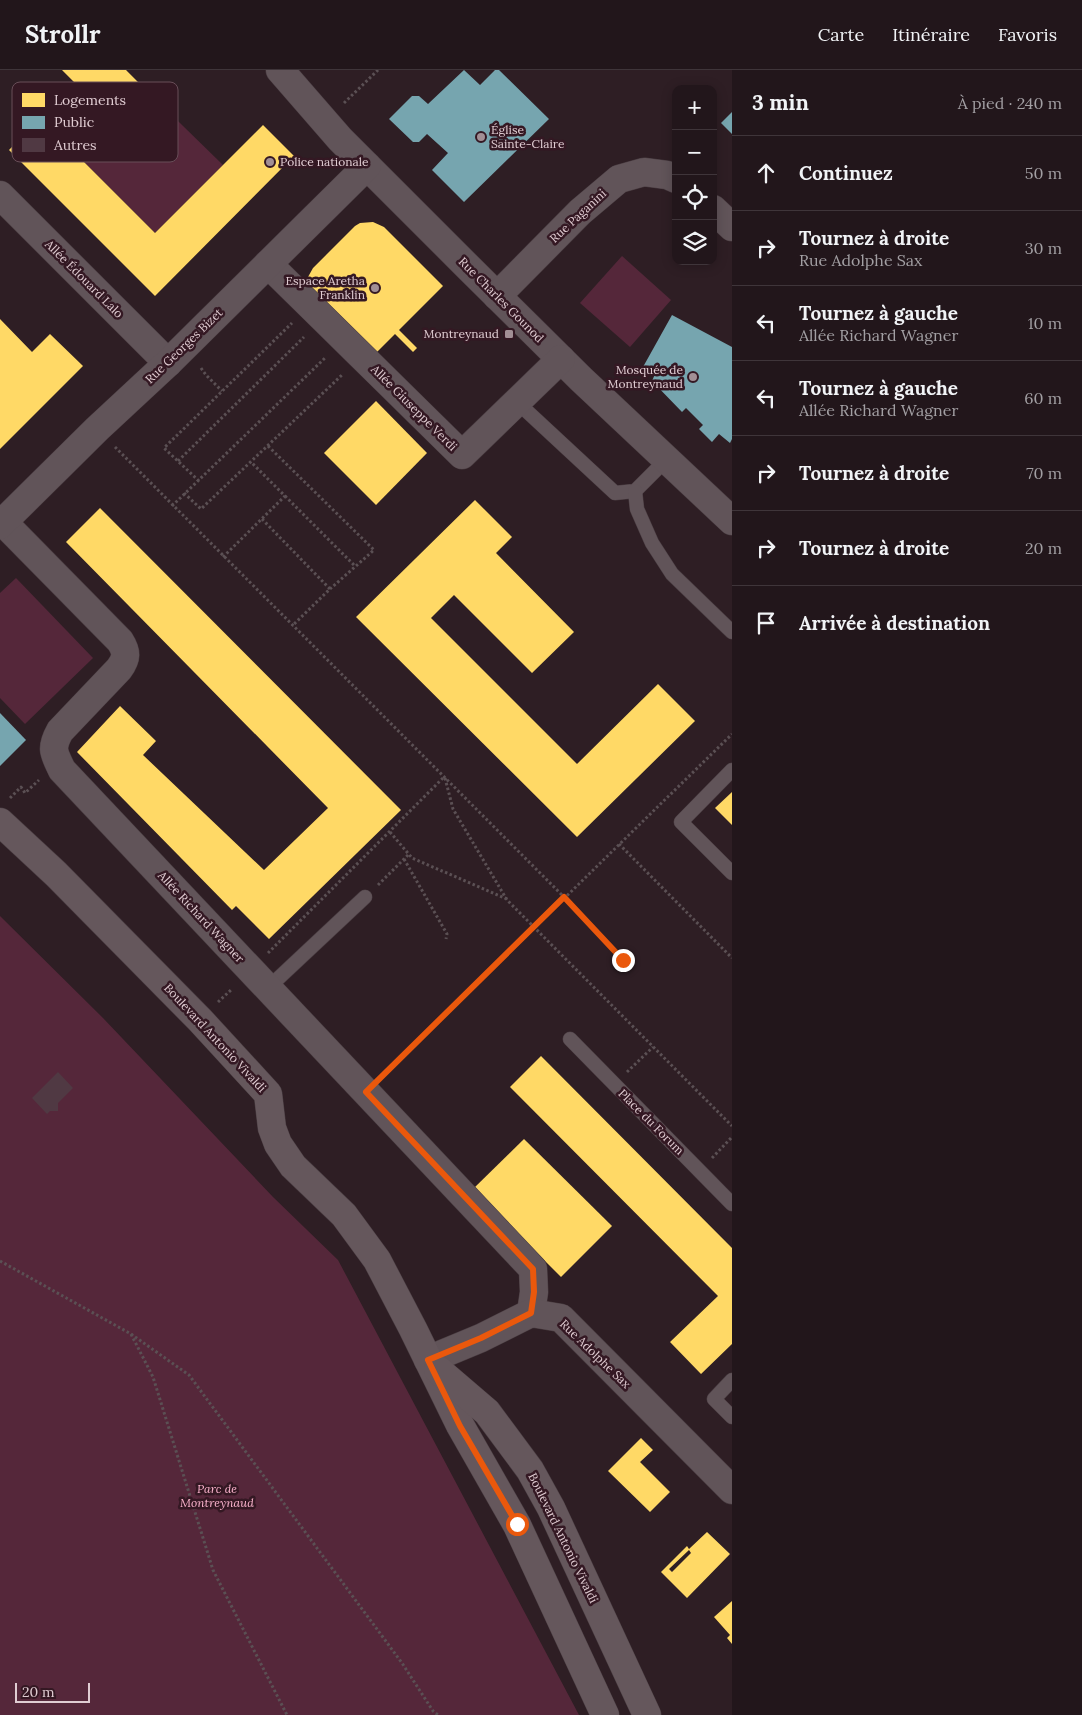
<!DOCTYPE html>
<html lang="fr">
<head>
<meta charset="utf-8">
<style>
  body { margin:0; font-family:Lora,serif; background:#2a1f24; color:#f1f3f6 }
  .controls { position:absolute; right:15px; top:15px; display:grid; overflow:hidden; border-radius:10px; box-shadow:0 2px 12px #0003 }
  .controls button { width:45px; height:45px; display:grid; place-items:center; padding:0; border:0; border-bottom:1px solid #3f353a; background:#22161b; color:#f1f3f6; font:25px sans-serif }
  .scale { position:absolute; left:15px; bottom:12px; width:75px; box-sizing:border-box; padding-left:5px; border:2px solid #e0ccd2; border-top:0; font-size:14px; line-height:18px; white-space:nowrap; color:#e0ccd2; -webkit-text-stroke:4px #341823; paint-order:stroke }
  .stop { position:absolute; width:15px; height:15px; margin:-11px; border:4px solid #ea580c; border-radius:50%; background:#fff }
  .stop.end { background:#ea580c; border-color:#fff; box-shadow:0 1px 5px #0008 }
  .list { margin:0; padding:0; list-style:none }
  h2 { display:flex; justify-content:space-between; align-items:center; height:65px; margin:0; padding:0 20px; font-size:21px }
  h2 small { font-size:16px; font-weight:400; color:#a29fa3 }
  .list li { display:grid; grid-template-columns:32px 1fr auto; gap:15px; align-items:center; box-sizing:border-box; height:75px; padding:0 20px; border-top:1px solid #3f353a }
  .list b { display:block; font-size:19px; white-space:nowrap }
  .list p { margin:0; font-size:16px; white-space:nowrap; color:#a29fa3 }
  .list em { font-size:16px; font-style:normal; color:#a29fa3 }
  .icon { flex:none; width:28px; height:28px; fill:none; stroke:currentColor; stroke-width:2; stroke-linecap:round; stroke-linejoin:round }
  .map { position:relative; flex:none; width:732px; height:1645px; overflow:hidden }
  header { display:flex; align-items:center; gap:30px; box-sizing:border-box; height:70px; padding:0 25px; background:#22161b; border-bottom:1px solid #3f353a }
  header strong { font-size:24px }
  nav { display:flex; gap:28px; margin-inline-start:auto; font-size:18px }
  main { display:flex }
  aside { flex:1; background:#22161b }
  .map>svg:first-child { display:block }
  .green { fill:#55273a }
  .homes { fill:#ffd966; fill-rule:evenodd }
  .public { fill:#76a5af }
  .building { fill:#503943 }
  .lines { fill:none; stroke-linecap:round; stroke-linejoin:round }
  .lane-casing { stroke:#493c41; stroke-width:15 }
  .street-casing { stroke:#493c41; stroke-width:29 }
  .secondary-casing { stroke:#493c41; stroke-width:29 }
  .path { stroke:#5b5054; stroke-width:3; stroke-dasharray:2.5 2.5; stroke-linecap:butt }
  .lane { stroke:#615459; stroke-width:14 }
  .street { stroke:#615459; stroke-width:28 }
  .secondary { stroke:#65575c; stroke-width:28 }
  .route { stroke:#ea580c; stroke-width:6 }
  .poi-dot { fill:#a28f95; stroke:#341823; stroke-width:2 }
  .labels { text-anchor:middle; stroke-width:5; stroke-linejoin:round; paint-order:stroke }
  .poi-label { font-size:12px; fill:#e0ccd2; stroke:#341823; text-anchor:end }
  .street-label { font-size:12px; fill:#e0ccd2; stroke:#341823 }
  .park-label { font-size:12px; font-style:italic; fill:#fbb3cd; stroke:#341823 }
  .key { fill:#341823; stroke:#684e58; stroke-width:1 }
  .key-label { font-size:14px; fill:#e0ccd2 }
</style>
</head>
<body>
<header>
<strong>Strollr</strong>
<nav><a>Carte</a><a>Itinéraire</a><a>Favoris</a></nav>
</header>
<main>
<div class="map">
<svg width="732" height="1645" viewBox="0 0 732 1645">
  <rect width="100%" height="100%" fill="#2e1e24"/>
  <g class="green">
    <path d="M139,13L223,95L155,163L73,81Z"/>
    <path d="M622,186L671,230L630,277L580,233Z"/>
    <path d="M16,508L93,588L25,654L0,628V523Z"/>
    <path d="M0,846L103,948L273,1127L338,1190L579,1645H0Z"/>
  </g>
  <g class="homes">
    <path d="M62,0H126L139,13L73,81L155,163L263,55L294,86L155,226L9,80L75,13Z"/>
    <path d="M373,152L384,157L443,216L399,260L417,278L413,282L395,264L374,285L308,215V207L313,198L355,156L360,153Z"/>
    <path d="M0,249L32,282L50,264L83,296L0,379Z"/>
    <path d="M376,331L427,383L376,435L324,383Z"/>
    <path d="M475,430L512,467L496,483L574,562L532,603L454,525L431,548L577,694L658,614L695,651L577,767L356,547Z"/>
    <path d="M100,438L401,740L269,869L236,836L232,840L77,682L120,636L156,671L143,685L264,800L328,738L66,472Z"/>
    <path d="M732,722V755L715,738Z"/>
    <path d="M541,986L732,1178V1274L701,1304L670,1272L718,1226L510,1017Z"/>
    <path d="M524,1069L612,1156L561,1207L473,1119Z"/>
    <path d="M641,1368L653,1380L640,1392L670,1422L650,1442L608,1401Z"/>
    <path d="M707,1462L730,1484L687,1528L661,1502L687,1476L689,1479ZM689,1480L691,1483L672,1502L669,1499Z"/>
    <path d="M732,1531V1574L727,1568L730,1565L714,1547Z"/>
  </g>
  <g class="public">
    <path d="M464,0L480,15L495,0H499L549,49L464,132L432,100L448,83L427,64L419,72H413L389,49L412,26H419L428,34Z"/>
    <path d="M732,42V64L721,53Z"/>
    <path d="M672,245L732,277V369L730,373L719,364L712,372L699,359L703,355L686,338L682,342L652,311L655,304L643,297Z"/>
    <path d="M0,643L26,670L0,696Z"/>
  </g>
  <path class="building" d="M58,1002L73,1018L58,1033V1041H50L47,1044L32,1028Z"/>
  <g class="lines">
    <defs>
      <g id="lane">
        <path d="M517,332L615,423L635,421L666,390"/>
        <path d="M635,421L637,439L652,473L672,504L732,562"/>
        <path d="M732,700L681,752L732,803"/>
        <path d="M268,918L365,827"/>
        <path d="M570,969L732,1134"/>
        <path d="M732,1310L714,1329L732,1347"/>
      </g>
      <g id="street">
        <path d="M280,0L340,69L470,199L581,309L732,451"/>
        <path d="M0,125L168,293"/>
        <path d="M713,139L732,157"/>
        <path d="M268,194L462,385L561,289"/>
        <path d="M497,226L580,142L619,109L644,102L667,105L676,109"/>
        <path d="M3,452L120,571C127,582 127,588 119,599L60,661C50,679 54,683 62,700L533,1199L534,1222L531,1243"/>
        <path d="M0,455L97,359L168,293L367,96"/>
        <path d="M428,1290L481,1268L531,1243L561,1248L732,1420"/>
      </g>
      <g id="secondary">
        <path d="M0,752L56,804L200,950L268,1024L272,1058L278,1074L293,1096L344,1145L377,1190L413,1259L460,1355L517,1455L605,1645"/>
        <path d="M438,1300L487,1342L530,1400L551,1438L647,1645"/>
      </g>
    </defs>
    <use href="#lane" class="lane-casing"/>
    <use href="#street" class="street-casing"/>
    <use href="#secondary" class="secondary-casing"/>
    <g class="path">
      <path d="M344,33L378,0"/>
      <path d="M201,298L206,305L222,321"/>
      <path d="M268,376L374,480L330,519"/>
      <path d="M115,377L564,827L623,889"/>
      <path d="M178,391L304,267"/>
      <path d="M199,411L164,378L292,253"/>
      <path d="M184,423L201,439L343,304"/>
      <path d="M285,426L355,496"/>
      <path d="M172,436L326,287"/>
      <path d="M262,449L330,519L292,556"/>
      <path d="M223,487L285,426L251,392"/>
      <path d="M445,708L453,739L507,830L732,1056"/>
      <path d="M10,728L21,717L25,723L39,710"/>
      <path d="M390,762L412,788L507,829"/>
      <path d="M619,774L732,888"/>
      <path d="M404,789L447,864L446,869"/>
      <path d="M378,815L409,784"/>
      <path d="M268,883L444,707"/>
      <path d="M218,932L232,919"/>
      <path d="M627,1002L653,977"/>
      <path d="M385,1004L732,664"/>
      <path d="M712,1088L732,1067"/>
      <path d="M0,1191L131,1264L153,1307L213,1500L287,1645"/>
      <path d="M131,1264L189,1305L402,1593L433,1641L438,1645"/>
    </g>
    <use href="#lane" class="lane"/>
    <use href="#street" class="street"/>
    <use href="#secondary" class="secondary"/>
  </g>
  <g class="lines">
    <path class="route" d="M517,1454L460,1356L428,1290L481,1268L531,1243L534,1222L533,1199L366,1022L564,827L623,890"/>
  </g>
  <g class="poi-dot">
    <circle cx="481" cy="67" r="5"/>
    <circle cx="270" cy="92" r="5"/>
    <circle cx="375" cy="218" r="5"/>
    <rect x="504" y="259" width="10" height="10" rx="2.5"/>
    <circle cx="693" cy="307" r="5"/>
  </g>
  <g class="labels">
    <g class="poi-label">
      <text x="491" y="64" text-anchor="start">Église<tspan x="491" dy="14">Sainte-Claire</tspan></text>
      <text x="280" y="96" text-anchor="start">Police nationale</text>
      <text x="365" y="215">Espace Aretha<tspan x="365" dy="14">Franklin</tspan></text>
      <text x="499" y="268">Montreynaud</text>
      <text x="683" y="304">Mosquée de<tspan x="683" dy="14">Montreynaud</tspan></text>
    </g>
    <g class="street-label">
      <text transform="translate(578 146) rotate(-43)" y="4">Rue Paganini</text>
      <text transform="translate(84 209) rotate(45)" y="4">Allée Édouard Lalo</text>
      <text transform="translate(501 230) rotate(45)" y="4">Rue Charles Gounod</text>
      <text transform="translate(184 276) rotate(-44)" y="4">Rue Georges Bizet</text>
      <text transform="translate(414 338) rotate(45)" y="4">Allée Giuseppe Verdi</text>
      <text transform="translate(201 847) rotate(47)" y="4">Allée Richard Wagner</text>
      <text transform="translate(215 968) rotate(47)" y="4">Boulevard Antonio Vivaldi</text>
      <text transform="translate(651 1052) rotate(45)" y="4">Place du Forum</text>
      <text transform="translate(595 1284) rotate(44)" y="4">Rue Adolphe Sax</text>
      <text transform="translate(563 1468) rotate(64)" y="4">Boulevard Antonio Vivaldi</text>
    </g>
    <g class="park-label">
      <text x="217" y="1423">Parc de<tspan x="217" dy="14">Montreynaud</tspan></text>
    </g>
  </g>
  <rect x="12" y="12" width="166" height="80" rx="8" class="key"/>
  <rect x="22" y="23" width="23" height="14" fill="#ffd966"/>
  <rect x="22" y="46" width="23" height="13" fill="#76a5af"/>
  <rect x="22" y="68" width="23" height="14" fill="#503943"/>
  <g class="key-label">
    <text x="54" y="35">Logements</text>
    <text x="54" y="57">Public</text>
    <text x="54" y="80">Autres</text>
  </g>
</svg>
<div class="controls">
<button>+</button>
<button>−</button>
<button><svg class="icon" aria-label="locate" viewBox="0 0 24 24"><circle cx="12" cy="12" r="6"/><path d="M12 2v4M12 18v4M2 12h4M18 12h4"/></svg></button>
<button><svg class="icon" aria-label="layers" viewBox="0 0 24 24"><path d="M12 4l9 5-9 5-9-5zM3 14l9 5 9-5"/></svg></button>
</div>
<div class="scale">20 m</div>
<div class="stop" style="left:517px;top:1454px"></div>
<div class="stop end" style="left:623px;top:890px"></div>
</div>
<aside>
<h2>3 min<small>À pied · 240 m</small></h2>
<ul class="list">
<li><svg class="icon" aria-label="ahead" viewBox="0 0 24 24"><path d="M12 20V5M6 11l6-6 6 6"/></svg><div><b>Continuez</b></div><em>50 m</em></li>
<li><svg class="icon" aria-label="right" viewBox="0 0 24 24"><path d="M7 20v-9h11M14 6l5 5-5 5"/></svg><div><b>Tournez à droite</b><p>Rue Adolphe Sax</p></div><em>30 m</em></li>
<li><svg class="icon" aria-label="left" viewBox="0 0 24 24"><path d="M17 20v-9H6M10 6l-5 5 5 5"/></svg><div><b>Tournez à gauche</b><p>Allée Richard Wagner</p></div><em>10 m</em></li>
<li><svg class="icon" aria-label="left" viewBox="0 0 24 24"><path d="M17 20v-9H6M10 6l-5 5 5 5"/></svg><div><b>Tournez à gauche</b><p>Allée Richard Wagner</p></div><em>60 m</em></li>
<li><svg class="icon" aria-label="right" viewBox="0 0 24 24"><path d="M7 20v-9h11M14 6l5 5-5 5"/></svg><div><b>Tournez à droite</b></div><em>70 m</em></li>
<li><svg class="icon" aria-label="right" viewBox="0 0 24 24"><path d="M7 20v-9h11M14 6l5 5-5 5"/></svg><div><b>Tournez à droite</b></div><em>20 m</em></li>
<li><svg class="icon" aria-label="arrive" viewBox="0 0 24 24"><path d="M6 21V4h12l-3 4 3 4H6"/></svg><div><b>Arrivée à destination</b></div></li>
</ul>
</aside>
</main>
</body>
</html>
